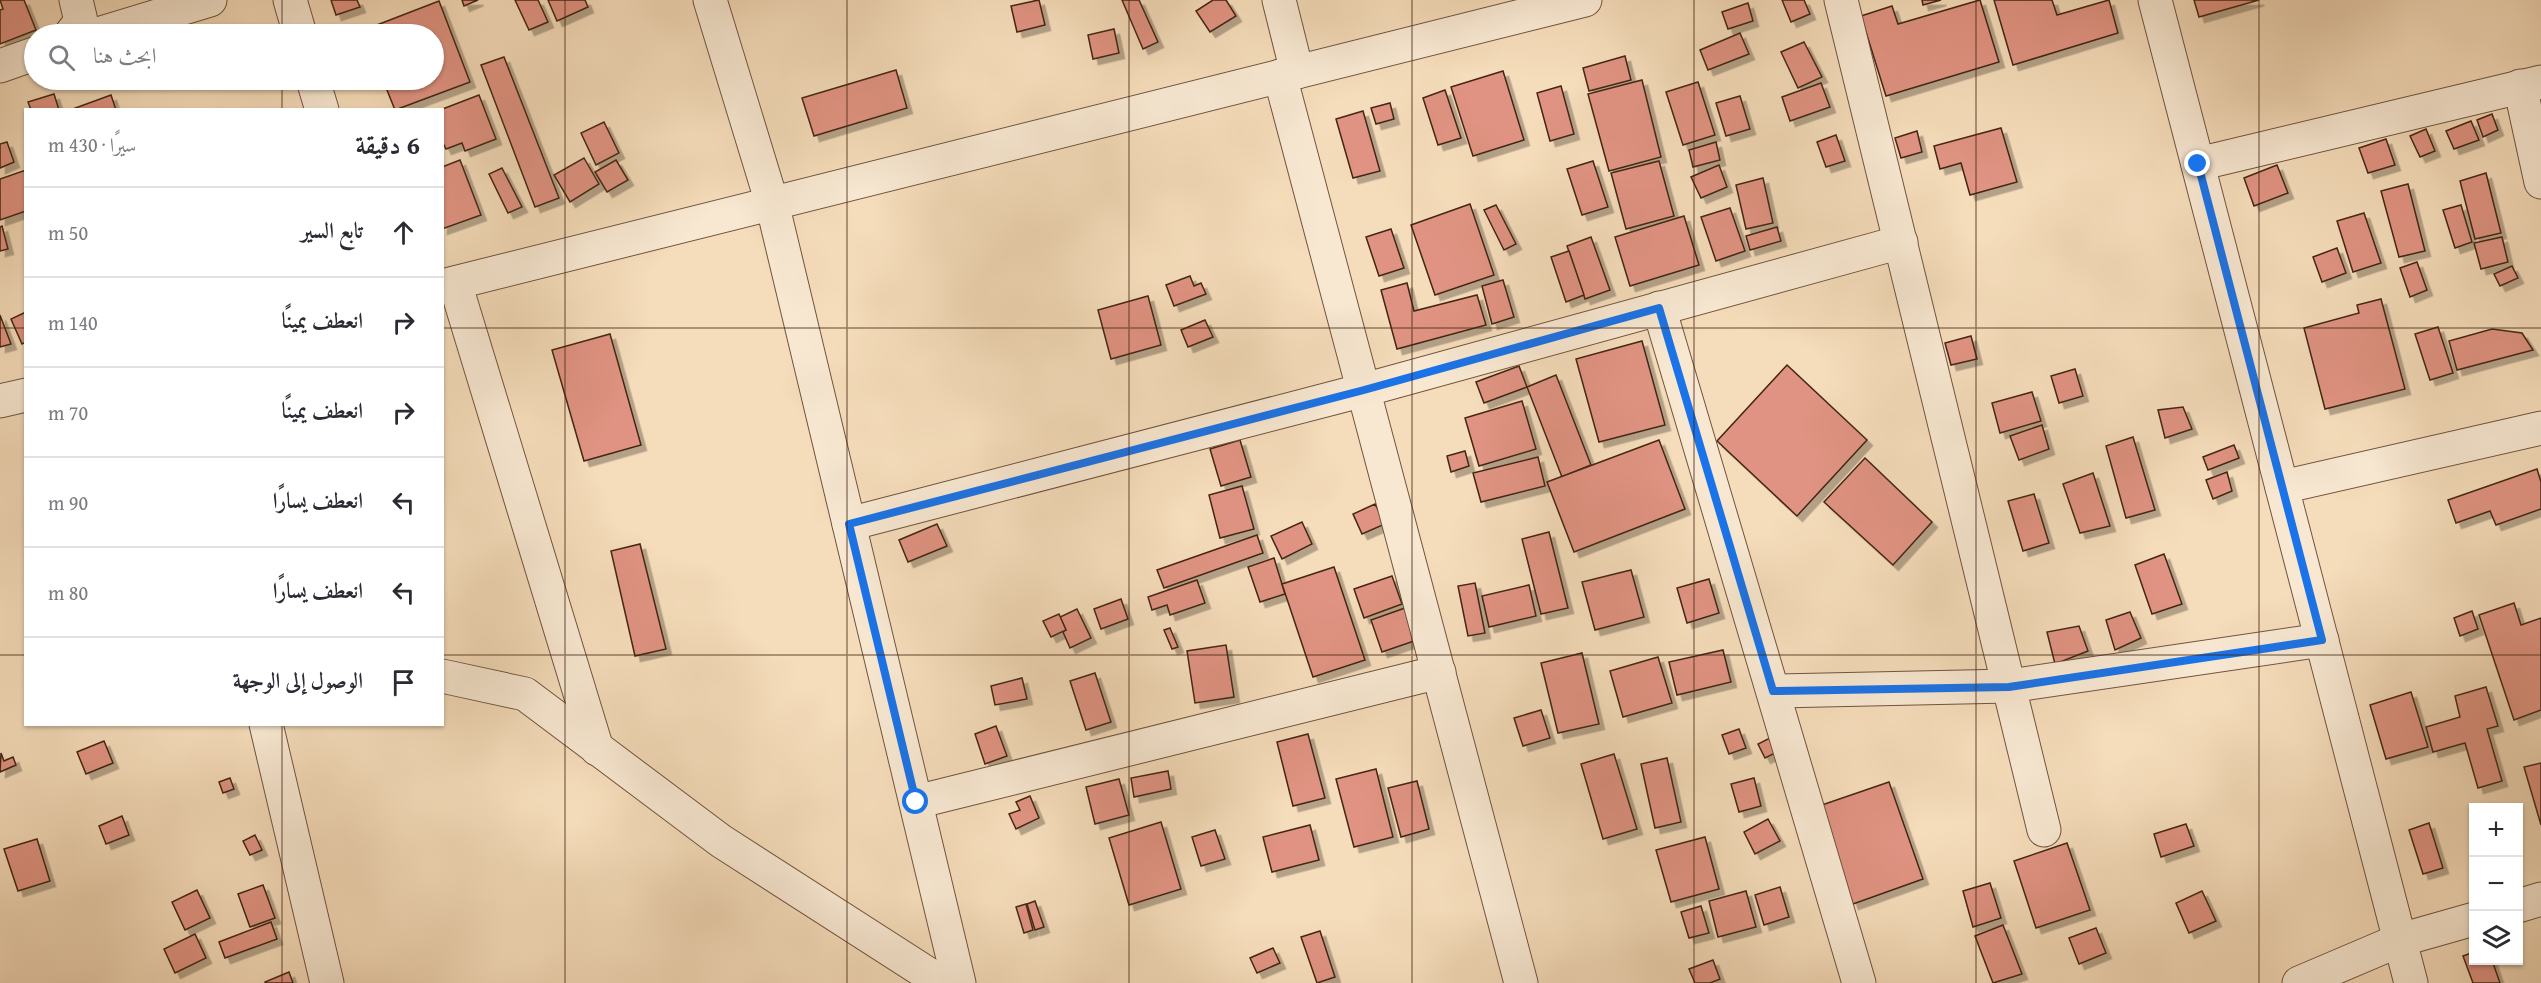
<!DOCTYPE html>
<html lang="ar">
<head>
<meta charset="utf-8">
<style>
  body { margin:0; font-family:"Gentium Book Plus",Amiri,serif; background:#f7f7f7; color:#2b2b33; direction:rtl }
  .controls { position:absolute; right:18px; bottom:18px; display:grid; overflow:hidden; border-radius:0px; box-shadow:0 2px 4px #0004 }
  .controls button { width:54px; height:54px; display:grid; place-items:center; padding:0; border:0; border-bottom:2px solid #e1e1e2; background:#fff; color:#2b2b33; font:30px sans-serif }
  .stop { position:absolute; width:18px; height:18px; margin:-14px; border:4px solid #1a73e8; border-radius:50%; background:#fff }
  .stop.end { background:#1a73e8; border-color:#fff; box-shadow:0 2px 6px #0008 }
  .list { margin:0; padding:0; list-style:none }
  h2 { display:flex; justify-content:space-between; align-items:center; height:78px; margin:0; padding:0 24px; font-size:26px }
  h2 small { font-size:20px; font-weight:400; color:#7c7c81 }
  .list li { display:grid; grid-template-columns:39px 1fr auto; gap:18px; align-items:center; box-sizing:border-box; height:90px; padding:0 24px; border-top:2px solid #e1e1e2 }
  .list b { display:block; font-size:22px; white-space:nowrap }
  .list em { font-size:20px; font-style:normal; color:#7c7c81 }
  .icon { flex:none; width:33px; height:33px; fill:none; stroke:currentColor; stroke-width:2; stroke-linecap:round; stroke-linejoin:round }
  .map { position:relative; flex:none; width:2541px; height:983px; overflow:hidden; direction:ltr }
  .search { position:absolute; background:#fff; box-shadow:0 2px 4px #0004; left:24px; top:24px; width:420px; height:66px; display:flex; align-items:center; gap:15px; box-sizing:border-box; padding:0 21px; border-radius:33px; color:#7c7c81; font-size:22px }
  .panel { position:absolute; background:#fff; box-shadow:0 2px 4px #0004; left:24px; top:108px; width:420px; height:618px; border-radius:0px; direction:rtl }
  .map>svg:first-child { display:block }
  .building { fill:#e09382; stroke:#432713; stroke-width:1.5; filter:url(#shadow) }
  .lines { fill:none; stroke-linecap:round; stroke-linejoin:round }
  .street-casing { stroke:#70543d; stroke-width:35 }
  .street { stroke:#f8e8d2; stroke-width:33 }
  .route { stroke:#1a73e8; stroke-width:8 }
  .grid { fill:none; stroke:#432713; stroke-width:1.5; stroke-opacity:0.55 }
</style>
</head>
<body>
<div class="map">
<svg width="2541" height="983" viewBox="0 0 2541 983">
  <defs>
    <filter id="shadow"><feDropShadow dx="5.5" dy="5.5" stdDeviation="0" flood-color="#0004"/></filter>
  </defs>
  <rect width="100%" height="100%" fill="#f5dcba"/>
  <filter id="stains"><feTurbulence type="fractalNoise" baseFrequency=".00333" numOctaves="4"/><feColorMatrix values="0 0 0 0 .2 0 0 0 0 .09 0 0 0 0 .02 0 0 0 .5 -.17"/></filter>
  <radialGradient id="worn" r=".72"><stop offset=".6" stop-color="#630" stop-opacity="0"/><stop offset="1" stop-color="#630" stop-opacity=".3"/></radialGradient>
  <g class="building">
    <path d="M0,0H24L36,30L0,44V10L3,9Z"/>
    <path d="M331,0H357L360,7L336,15Z"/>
    <path d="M462,0H478L464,6Z"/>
    <path d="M515,0H538L548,22L529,30Z"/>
    <path d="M548,0H585L588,7L557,21Z"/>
    <path d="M1039,0L1045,25L1017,32L1011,6Z"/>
    <path d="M1122,0H1139L1158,42L1143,49Z"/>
    <path d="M1213,0H1226L1236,16L1210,32L1196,11Z"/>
    <path d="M1782,0H1804L1810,14L1791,22Z"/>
    <path d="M1922,0H1941L1923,5Z"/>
    <path d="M1980,0L1999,62L1886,96L1861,16L1892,6L1898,24Z"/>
    <path d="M1994,0H2052L2057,15L2109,0L2118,33L2013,65Z"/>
    <path d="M2194,0H2259L2199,17Z"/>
    <path d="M439,1L470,82L395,110L383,80H434V34H366L364,30Z"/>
    <path d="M1748,3L1753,21L1728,29L1722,12Z"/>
    <path d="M1114,29L1119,53L1093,59L1088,35Z"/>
    <path d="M1740,33L1749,54L1708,70L1700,50Z"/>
    <path d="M1804,42L1822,77L1798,88L1781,52Z"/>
    <path d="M1625,56L1631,80L1589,91L1583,68Z"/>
    <path d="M504,57L559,198L535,207L481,65Z"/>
    <path d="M896,70L907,108L814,136L802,98Z"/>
    <path d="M1503,71L1524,140L1473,156L1451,87Z"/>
    <path d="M1642,80L1661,157L1609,171L1588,94Z"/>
    <path d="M1698,82L1715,135L1683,145L1666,92Z"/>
    <path d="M1821,83L1830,107L1790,121L1782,97Z"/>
    <path d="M1561,86L1574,134L1550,141L1537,93Z"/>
    <path d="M1445,90L1461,138L1438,145L1423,98Z"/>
    <path d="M54,94L59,110H31L28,102Z"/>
    <path d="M111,95L116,110H70Z"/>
    <path d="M479,95L496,139L465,151L462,143L446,149L442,141V110H440Z"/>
    <path d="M1740,96L1750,129L1726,136L1716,103Z"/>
    <path d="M1390,103L1394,119L1376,124L1371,108Z"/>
    <path d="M1363,111L1380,171L1353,178L1336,119Z"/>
    <path d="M2492,114L2498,130L2483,137L2477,120Z"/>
    <path d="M2471,121L2479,140L2454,149L2446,131Z"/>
    <path d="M604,122L619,153L596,165L581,133Z"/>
    <path d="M2001,128L2017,182L1970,195L1961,163L1940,169L1934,146Z"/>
    <path d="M2426,129L2435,151L2420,157L2410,136Z"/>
    <path d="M1917,131L1922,152L1901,158L1895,138Z"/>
    <path d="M1836,135L1845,161L1826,167L1817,142Z"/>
    <path d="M2386,139L2395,165L2368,173L2359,148Z"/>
    <path d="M7,142L14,162L0,168V144Z"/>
    <path d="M1716,142L1720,160L1693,167L1689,150Z"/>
    <path d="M584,158L599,184L570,202L554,175Z"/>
    <path d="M460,160L481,215L442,229V167Z"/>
    <path d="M616,160L628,180L607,192L595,172Z"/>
    <path d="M1593,161L1608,207L1582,215L1567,169Z"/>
    <path d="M1659,161L1674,216L1626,229L1611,173Z"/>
    <path d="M1719,165L1727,187L1701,198L1691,177Z"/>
    <path d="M2277,165L2288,193L2254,206L2244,178Z"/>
    <path d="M502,168L522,207L508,213L489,174Z"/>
    <path d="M26,170V211L0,220V179Z"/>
    <path d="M2486,173L2501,233L2475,239L2460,181Z"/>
    <path d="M1763,178L1773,223L1746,229L1736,185Z"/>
    <path d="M2408,184L2425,251L2399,257L2381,191Z"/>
    <path d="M1470,204L1494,275L1435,295L1411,225Z"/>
    <path d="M1496,205L1516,244L1504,250L1484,210Z"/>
    <path d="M2461,205L2472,242L2455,248L2443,210Z"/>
    <path d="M1730,208L1745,251L1716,261L1701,217Z"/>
    <path d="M2364,213L2381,263L2353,272L2337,221Z"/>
    <path d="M1684,216L1699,265L1630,286L1615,237Z"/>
    <path d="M2,226L8,249L0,251V227Z"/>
    <path d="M1777,227L1781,241L1750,250L1746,236Z"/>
    <path d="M1391,229L1404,268L1379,276L1366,237Z"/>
    <path d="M1591,237L1610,290L1585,299L1567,246Z"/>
    <path d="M2502,237L2508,262L2481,269L2474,243Z"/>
    <path d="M2337,248L2346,273L2322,282L2313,257Z"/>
    <path d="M1569,251L1584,295L1566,302L1551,257Z"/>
    <path d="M2417,262L2427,290L2410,297L2400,268Z"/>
    <path d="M2512,266L2518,278L2500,286L2494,274Z"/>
    <path d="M1190,276L1194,286L1201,283L1206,294L1174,306L1166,285Z"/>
    <path d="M1503,280L1514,317L1492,324L1482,286Z"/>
    <path d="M1407,283L1414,311L1477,295L1486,325L1397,349L1381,290Z"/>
    <path d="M1148,296L1161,345L1111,359L1098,310Z"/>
    <path d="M2381,299L2405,389L2325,409L2304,328L2359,313L2357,305Z"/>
    <path d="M26,312V342L22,344L11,319Z"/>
    <path d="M0,315L11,344L0,347Z"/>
    <path d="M1205,320L1213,337L1188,347L1181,330Z"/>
    <path d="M2438,327L2453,373L2430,380L2415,334Z"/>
    <path d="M2492,329L2522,333L2533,350L2457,370L2449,341Z"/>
    <path d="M610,334L641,445L584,461L552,350Z"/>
    <path d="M1971,336L1977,359L1951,365L1945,343Z"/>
    <path d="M1642,341L1665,425L1599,442L1576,359Z"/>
    <path d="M1787,365L1867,440L1797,516L1717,441Z"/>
    <path d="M1519,366L1527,387L1484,403L1476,382Z"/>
    <path d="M2075,369L2083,396L2059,403L2051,376Z"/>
    <path d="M1556,375L1591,465L1562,477L1527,387Z"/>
    <path d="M2032,392L2041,421L2000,433L1992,403Z"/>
    <path d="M1522,401L1536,449L1479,466L1465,418Z"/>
    <path d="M2183,407L2192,429L2165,438L2158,410Z"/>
    <path d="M2042,425L2049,449L2019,460L2010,436Z"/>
    <path d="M2133,437L2155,510L2126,518L2106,446Z"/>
    <path d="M1240,440L1251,477L1221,486L1210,449Z"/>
    <path d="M1659,440L1685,509L1574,552L1547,482Z"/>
    <path d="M2234,445L2239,458L2208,470L2203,457Z"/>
    <path d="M1465,451L1469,466L1451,472L1447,456Z"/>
    <path d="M1538,457L1545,486L1481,502L1473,473Z"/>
    <path d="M1865,458L1932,522L1893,565L1824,502Z"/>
    <path d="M2537,469L2541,482V509L2496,525L2490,511L2456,523L2448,500Z"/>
    <path d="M2227,472L2232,491L2213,499L2206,480Z"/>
    <path d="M2093,473L2110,526L2080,533L2063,484Z"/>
    <path d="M1242,486L1254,529L1220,538L1209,495Z"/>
    <path d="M2034,494L2049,543L2023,551L2008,501Z"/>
    <path d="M1375,504L1385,524L1362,534L1353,514Z"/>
    <path d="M1302,522L1312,544L1282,559L1271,536Z"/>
    <path d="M937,524L947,546L908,562L899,540Z"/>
    <path d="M1549,532L1568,608L1541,614L1522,539Z"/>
    <path d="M1257,535L1263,553L1164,588L1157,570Z"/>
    <path d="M640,544L666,649L635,656L611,551Z"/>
    <path d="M2164,554L2182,604L2152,614L2135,565Z"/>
    <path d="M1274,558L1285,594L1260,602L1248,567Z"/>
    <path d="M1334,567L1365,660L1313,677L1282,584Z"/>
    <path d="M1631,570L1644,617L1595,630L1582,582Z"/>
    <path d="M1392,576L1402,604L1364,618L1354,589Z"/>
    <path d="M1709,579L1719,613L1687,623L1677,588Z"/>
    <path d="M1197,580L1205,603L1170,615L1167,605L1152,610L1148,597Z"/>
    <path d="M1475,583L1485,633L1468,636L1458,586Z"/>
    <path d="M1529,585L1536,616L1489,627L1482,596Z"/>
    <path d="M1121,599L1128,619L1101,629L1094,609Z"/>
    <path d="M2514,603L2521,625L2541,618V710L2514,720L2479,615Z"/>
    <path d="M1405,608L1417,640L1382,652L1371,620Z"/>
    <path d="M1077,609L1091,638L1070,648L1063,632L1066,630L1060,617Z"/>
    <path d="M2472,611L2478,629L2460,636L2454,618Z"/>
    <path d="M2130,612L2141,638L2115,650L2106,620Z"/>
    <path d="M1059,614L1066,630L1051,637L1043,621Z"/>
    <path d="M2079,626L2088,651L2055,664L2047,632Z"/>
    <path d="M1170,628L1178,647L1172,649L1164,630Z"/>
    <path d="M1226,645L1234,697L1195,703L1187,651Z"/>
    <path d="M1723,650L1731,682L1677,695L1669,662Z"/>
    <path d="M1582,653L1599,724L1558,733L1541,663Z"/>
    <path d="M1658,657L1672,703L1623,717L1610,671Z"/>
    <path d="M1095,673L1111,722L1086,730L1070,681Z"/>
    <path d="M1022,678L1027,699L995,705L991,686Z"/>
    <path d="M2486,687L2498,726L2487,729L2502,781L2478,788L2465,743L2433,752L2426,727L2460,717L2455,696Z"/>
    <path d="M2411,692L2428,747L2386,759L2370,705Z"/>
    <path d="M1541,710L1550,738L1523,746L1514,718Z"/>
    <path d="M996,726L1007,756L985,764L975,734Z"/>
    <path d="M1739,729L1746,748L1729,754L1722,735Z"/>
    <path d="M1308,734L1325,798L1293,806L1277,742Z"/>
    <path d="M1776,735L1783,749L1765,758L1758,744Z"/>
    <path d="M104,741L113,763L86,774L77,752Z"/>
    <path d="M1,753L4,761L13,757L16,765L0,772Z"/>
    <path d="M1614,754L1637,829L1603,839L1581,764Z"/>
    <path d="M1667,758L1681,822L1655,828L1641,764Z"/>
    <path d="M2541,763V825L2524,767Z"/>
    <path d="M1376,769L1393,837L1354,847L1336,779Z"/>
    <path d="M1168,771L1171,789L1134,797L1131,778Z"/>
    <path d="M230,778L234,789L223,793L219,782Z"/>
    <path d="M1754,778L1761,806L1739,812L1731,784Z"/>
    <path d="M1119,779L1129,815L1095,824L1086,787Z"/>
    <path d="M1417,781L1429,829L1401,837L1388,788Z"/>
    <path d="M1889,782L1923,879L1853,904L1819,806Z"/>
    <path d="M1030,796L1039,818L1016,829L1009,814L1020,810L1016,802Z"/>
    <path d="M122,816L129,835L106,844L99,826Z"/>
    <path d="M1768,819L1780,841L1755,854L1744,832Z"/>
    <path d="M1161,822L1181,889L1129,905L1109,838Z"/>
    <path d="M2429,823L2443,868L2423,874L2409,830Z"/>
    <path d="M2186,824L2194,846L2161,857L2154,834Z"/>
    <path d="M1310,825L1319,860L1272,872L1263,837Z"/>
    <path d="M1215,830L1225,859L1201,866L1192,837Z"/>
    <path d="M255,835L262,850L250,855L243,841Z"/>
    <path d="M1705,837L1719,889L1671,902L1656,850Z"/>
    <path d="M37,839L50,881L18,891L4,849Z"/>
    <path d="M2067,843L2090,910L2036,928L2014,861Z"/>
    <path d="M1990,883L2001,918L1973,927L1963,891Z"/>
    <path d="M263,885L275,918L250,927L238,894Z"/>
    <path d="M1780,887L1789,917L1764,925L1755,895Z"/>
    <path d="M197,890L210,918L185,930L172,902Z"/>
    <path d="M1746,891L1756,927L1718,937L1709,901Z"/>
    <path d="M2202,891L2216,921L2189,933L2176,903Z"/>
    <path d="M1035,901L1044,927L1035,930L1027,904Z"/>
    <path d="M1026,904L1033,930L1024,933L1016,907Z"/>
    <path d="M1701,906L1709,933L1689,938L1681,912Z"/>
    <path d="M271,922L277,939L225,958L219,942Z"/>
    <path d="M2003,925L2022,974L1993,983L1975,936Z"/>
    <path d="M2096,928L2106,953L2079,964L2069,938Z"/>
    <path d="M1320,931L1335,977L1317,983L1301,937Z"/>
    <path d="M195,934L206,958L175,973L164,949Z"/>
    <path d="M1273,948L1280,963L1257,973L1250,958Z"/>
    <path d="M2474,952V960H2492L2500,983H2473L2463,956Z"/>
    <path d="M1713,960L1720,979L1710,983H1695L1689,969Z"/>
    <path d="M289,972L293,983H266L265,982Z"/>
  </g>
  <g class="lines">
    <defs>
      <g id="street">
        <path d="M290,0L300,34"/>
        <path d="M710,0L772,203L959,983"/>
        <path d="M1279,0L1297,72"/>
        <path d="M1841,0L2044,830"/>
        <path d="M2155,0L2411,983"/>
        <path d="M71,34L81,21L76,0"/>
        <path d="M98,34L210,0"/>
        <path d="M0,66L34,54"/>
        <path d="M1280,76L1521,983"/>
        <path d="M313,80L322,110"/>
        <path d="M2520,86L2541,182"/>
        <path d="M2198,164L2541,82"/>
        <path d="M455,283L597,749"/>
        <path d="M442,286L1585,0"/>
        <path d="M1659,308L1859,983"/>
        <path d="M0,401L26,395"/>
        <path d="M2282,487L2541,428"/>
        <path d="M849,524L1364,390L1901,242"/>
        <path d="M442,676L525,694L721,841L942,983"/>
        <path d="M1773,691L2009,686L2322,640"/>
        <path d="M266,724L327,983"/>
        <path d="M916,802L1439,672"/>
        <path d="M2518,906L2541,899"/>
        <path d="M2299,983L2400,940L2474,919"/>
      </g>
    </defs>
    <use href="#street" class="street-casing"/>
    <use href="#street" class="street"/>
  </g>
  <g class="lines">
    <path class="route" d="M916,802L849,524L1364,390L1659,308L1773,691L2009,687L2322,640L2198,164"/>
  </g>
  <path class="grid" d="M282,0V34M565,0V983M847,0V983M1129,0V983M1412,0V983M1694,0V983M1976,0V983M2259,0V983M282,80V110M0,328H26M442,328H2541M0,655H26M442,655H2541M282,724V983"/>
  <rect width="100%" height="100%" filter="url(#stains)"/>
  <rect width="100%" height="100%" fill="url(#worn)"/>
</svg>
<div class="controls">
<button>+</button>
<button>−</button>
<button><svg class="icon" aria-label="layers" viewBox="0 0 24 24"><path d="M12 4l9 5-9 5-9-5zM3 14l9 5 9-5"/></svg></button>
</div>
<div class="stop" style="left:916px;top:802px"></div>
<div class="stop end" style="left:2198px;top:164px"></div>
<div class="search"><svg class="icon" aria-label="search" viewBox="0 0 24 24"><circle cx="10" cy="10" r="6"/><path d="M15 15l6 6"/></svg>ابحث هنا</div>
<section class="panel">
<h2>6 دقيقة<small>سيرًا · 430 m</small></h2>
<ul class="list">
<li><svg class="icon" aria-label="ahead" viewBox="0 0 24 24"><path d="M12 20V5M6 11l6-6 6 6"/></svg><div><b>تابع السير</b></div><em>50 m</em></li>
<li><svg class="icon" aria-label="right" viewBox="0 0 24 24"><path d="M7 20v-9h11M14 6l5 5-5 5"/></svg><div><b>انعطف يمينًا</b></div><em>140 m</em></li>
<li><svg class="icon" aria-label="right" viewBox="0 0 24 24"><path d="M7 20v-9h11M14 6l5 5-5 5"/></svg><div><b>انعطف يمينًا</b></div><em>70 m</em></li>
<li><svg class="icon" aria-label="left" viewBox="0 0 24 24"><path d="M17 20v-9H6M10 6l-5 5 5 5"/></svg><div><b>انعطف يسارًا</b></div><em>90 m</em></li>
<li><svg class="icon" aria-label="left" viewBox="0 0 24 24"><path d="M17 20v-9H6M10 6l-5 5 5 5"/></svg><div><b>انعطف يسارًا</b></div><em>80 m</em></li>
<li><svg class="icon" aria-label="arrive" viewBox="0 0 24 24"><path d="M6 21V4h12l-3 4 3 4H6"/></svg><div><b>الوصول إلى الوجهة</b></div></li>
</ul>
</section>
</div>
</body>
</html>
